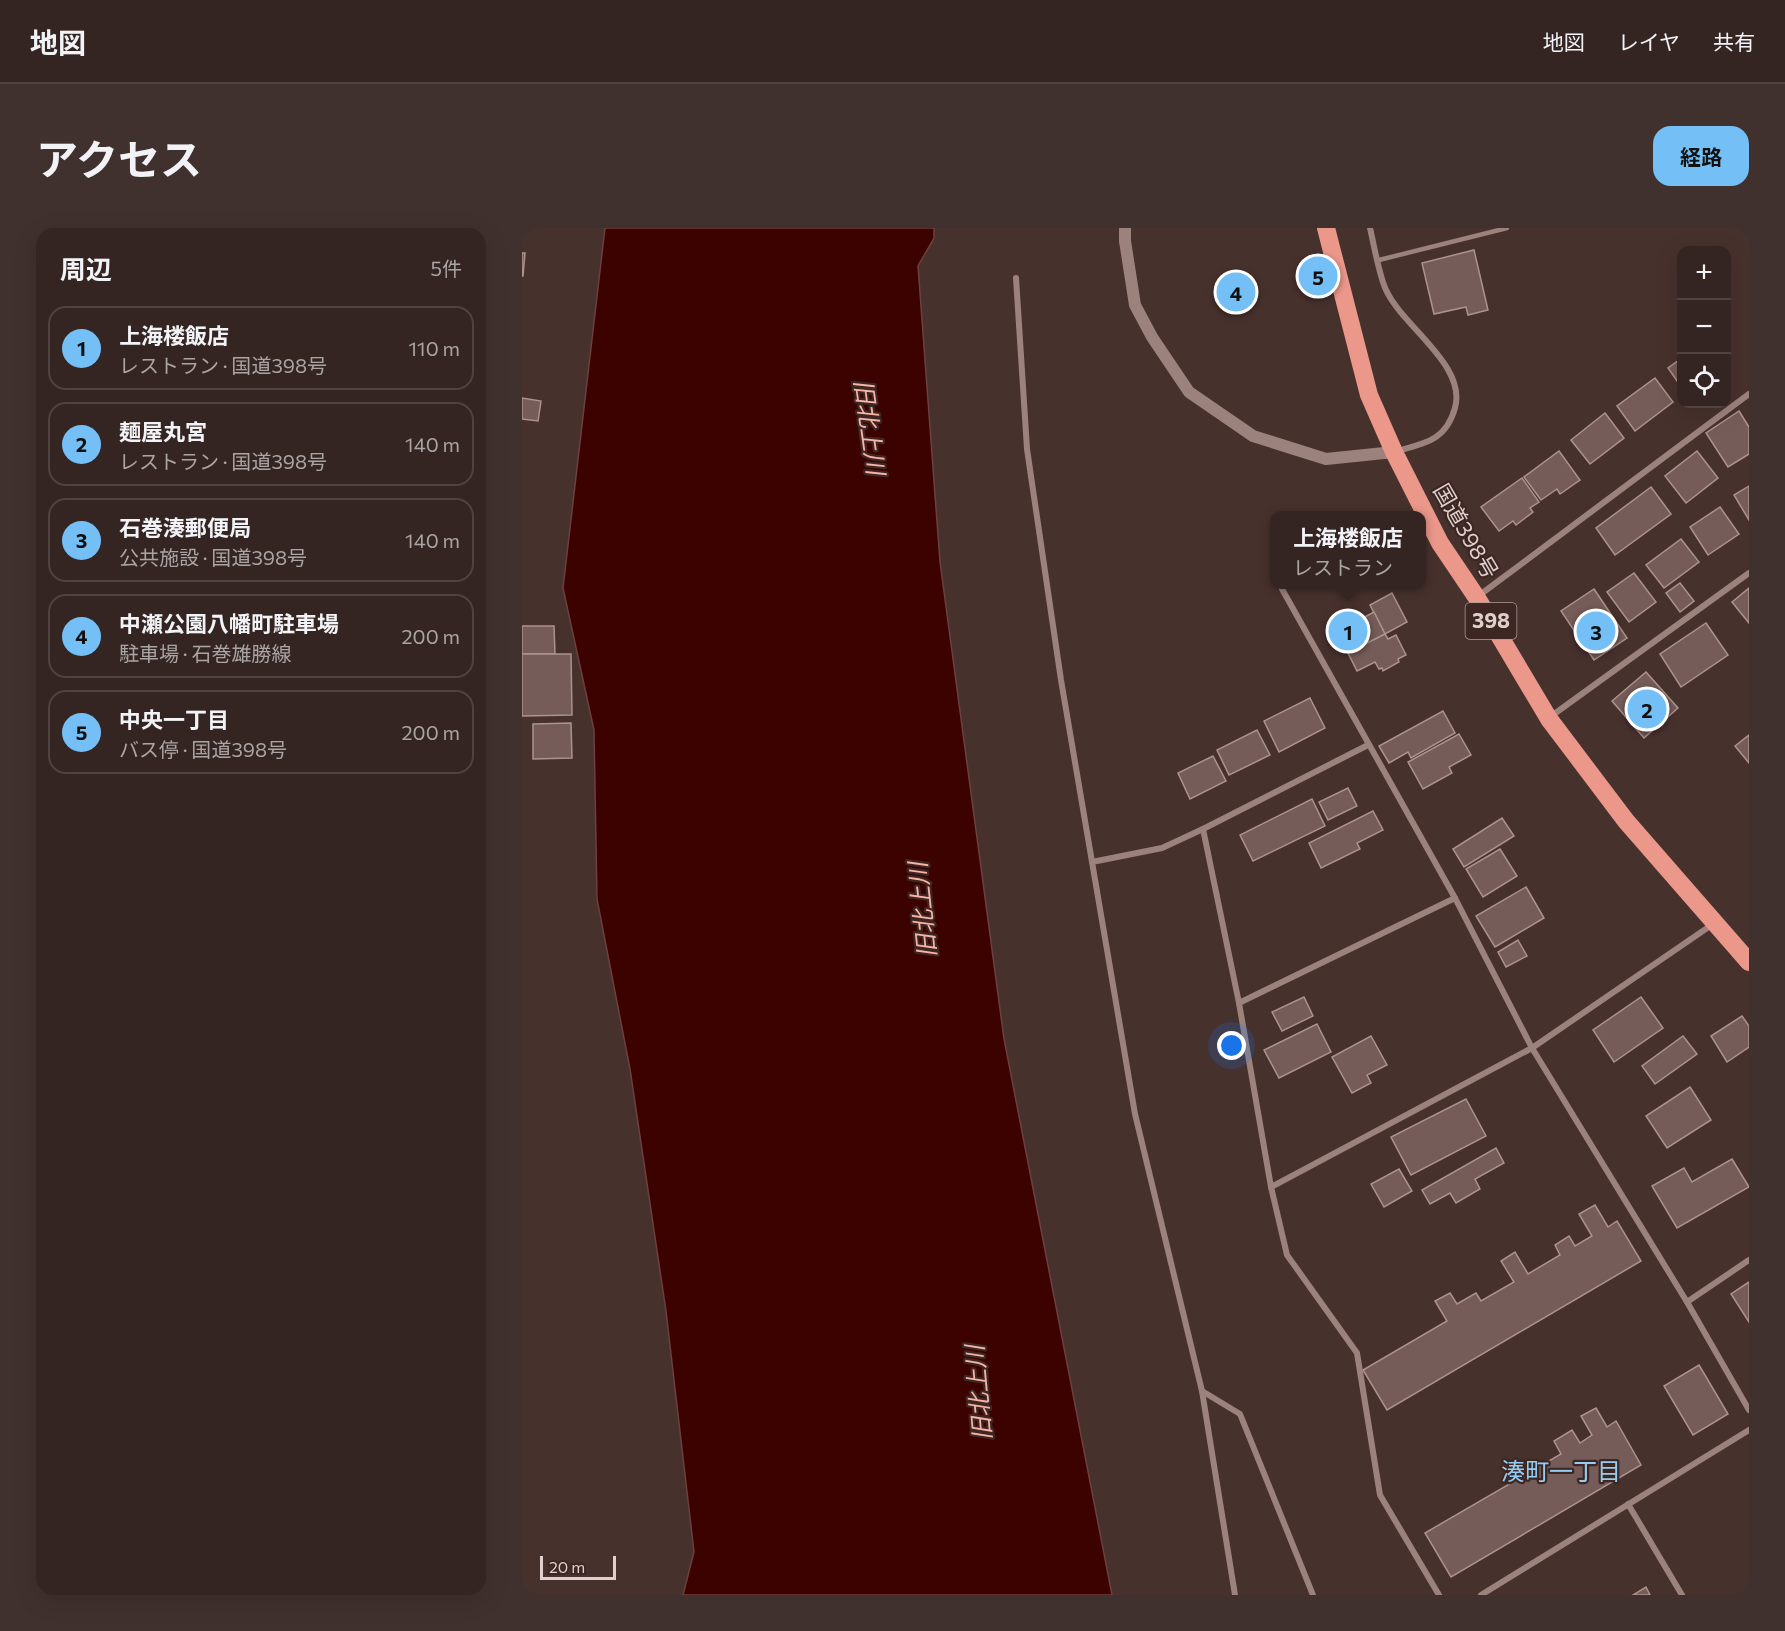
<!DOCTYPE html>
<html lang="ja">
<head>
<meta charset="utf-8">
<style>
  body { margin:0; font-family:Commissioner,"Noto Sans JP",sans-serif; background:#40312f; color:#f1f3f6 }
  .controls { position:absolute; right:18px; top:18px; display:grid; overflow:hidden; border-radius:12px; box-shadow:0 6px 24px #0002 }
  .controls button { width:54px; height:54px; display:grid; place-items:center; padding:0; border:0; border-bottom:2px solid #4f4240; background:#352522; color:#f1f3f6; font:30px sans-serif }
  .scale { position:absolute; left:18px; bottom:15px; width:76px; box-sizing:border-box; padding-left:6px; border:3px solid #dfd0ce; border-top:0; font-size:16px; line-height:21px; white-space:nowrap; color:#dfd0ce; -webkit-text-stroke:4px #3d2723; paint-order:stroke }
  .you { position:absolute; left:710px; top:818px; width:21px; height:21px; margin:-15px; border:4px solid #fff; border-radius:50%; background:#1a73e8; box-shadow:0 0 0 9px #1a73e833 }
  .badge { display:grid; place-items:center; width:39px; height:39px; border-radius:50%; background:#74c0f6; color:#111; font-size:20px; font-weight:700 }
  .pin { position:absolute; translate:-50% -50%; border:3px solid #fff; box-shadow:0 2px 6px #0006 }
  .popup { position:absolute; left:748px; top:283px; width:156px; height:78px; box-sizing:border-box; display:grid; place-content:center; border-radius:12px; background:#352522; filter:drop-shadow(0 2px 4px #0005); font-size:20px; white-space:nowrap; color:#aaa5a5 }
  .popup b { font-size:22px; color:#f1f3f6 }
  .popup::after { content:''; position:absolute; left:50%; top:100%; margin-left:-12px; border:12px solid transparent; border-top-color:#352522 }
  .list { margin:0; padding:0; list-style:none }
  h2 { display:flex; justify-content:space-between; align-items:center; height:78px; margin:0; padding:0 24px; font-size:26px }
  h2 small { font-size:20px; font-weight:400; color:#aaa5a5 }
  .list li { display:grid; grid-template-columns:39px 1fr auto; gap:18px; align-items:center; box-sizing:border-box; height:84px; margin:0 12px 12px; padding:0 12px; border:2px solid #4f4240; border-radius:18px }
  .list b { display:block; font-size:22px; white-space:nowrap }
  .list p { margin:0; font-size:20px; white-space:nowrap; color:#aaa5a5 }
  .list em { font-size:20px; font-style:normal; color:#aaa5a5 }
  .icon { flex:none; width:33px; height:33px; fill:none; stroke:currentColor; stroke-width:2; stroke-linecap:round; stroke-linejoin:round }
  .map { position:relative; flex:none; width:1227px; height:1367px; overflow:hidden; border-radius:18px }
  header { display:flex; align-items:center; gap:36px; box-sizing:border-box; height:84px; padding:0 30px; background:#352522; border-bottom:2px solid #4f4240 }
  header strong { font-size:28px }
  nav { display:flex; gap:33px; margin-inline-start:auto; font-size:21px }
  .intro { display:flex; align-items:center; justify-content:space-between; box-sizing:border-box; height:144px; padding:0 36px }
  h1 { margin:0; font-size:42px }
  .button { padding:15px 27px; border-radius:18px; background:#74c0f6; color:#111; font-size:21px; font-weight:700 }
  main { display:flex; gap:36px; padding:0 36px }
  aside { flex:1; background:#352522; border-radius:18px; box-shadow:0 6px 24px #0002 }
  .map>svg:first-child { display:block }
  .water { fill:#3b0200; stroke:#6c403e; stroke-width:1.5 }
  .building { fill:#755c58; stroke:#ad928d; stroke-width:1.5 }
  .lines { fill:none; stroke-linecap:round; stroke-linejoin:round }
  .lane { stroke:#9c827d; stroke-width:4.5 }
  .street { stroke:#9c827d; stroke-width:6 }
  .secondary { stroke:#9c827d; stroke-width:12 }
  .highway { stroke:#eb9789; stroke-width:18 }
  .labels { text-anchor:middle; stroke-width:4.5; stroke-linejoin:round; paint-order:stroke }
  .shield { fill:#3d2723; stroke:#ae9d9b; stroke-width:1.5 }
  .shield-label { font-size:21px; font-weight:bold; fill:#dfd0ce }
  .street-label { font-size:22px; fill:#dfd0ce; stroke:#3d2723 }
  .water-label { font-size:24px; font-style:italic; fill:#f9b3a6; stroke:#3d2723 }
  .neighbourhood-label { font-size:24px; fill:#95ccf4; stroke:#3d2723 }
</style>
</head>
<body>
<header>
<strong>地図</strong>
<nav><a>地図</a><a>レイヤ</a><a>共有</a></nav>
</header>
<div class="intro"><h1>アクセス</h1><a class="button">経路</a></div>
<main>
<aside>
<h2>周辺<small>5件</small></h2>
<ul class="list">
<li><span class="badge">1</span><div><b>上海楼飯店</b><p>レストラン · 国道398号</p></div><em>110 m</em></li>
<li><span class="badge">2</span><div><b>麺屋丸宮</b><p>レストラン · 国道398号</p></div><em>140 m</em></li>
<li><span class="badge">3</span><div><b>石巻湊郵便局</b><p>公共施設 · 国道398号</p></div><em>140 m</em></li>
<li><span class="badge">4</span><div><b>中瀬公園八幡町駐車場</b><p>駐車場 · 石巻雄勝線</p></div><em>200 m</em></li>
<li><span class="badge">5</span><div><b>中央一丁目</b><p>バス停 · 国道398号</p></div><em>200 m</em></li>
</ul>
</aside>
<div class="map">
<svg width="1227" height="1367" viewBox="0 0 1227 1367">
  <rect width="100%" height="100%" fill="#47312d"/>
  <path class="water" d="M83,0H412V10L396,38L418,334L482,811L590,1367H161L172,1324L144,1083L108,841L75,671L72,502L41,360Z"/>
  <g class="building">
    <path d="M952,22L966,82L946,87L944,79L912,86L900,35Z"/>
    <path d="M0,25H3L1,48H0Z"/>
    <path d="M1160,130V160L1146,140Z"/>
    <path d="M1133,150L1151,174L1113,203L1095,178Z"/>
    <path d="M0,170L19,173L16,193L0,191Z"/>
    <path d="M1217,183L1227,199V226L1206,239L1184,205Z"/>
    <path d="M1083,185L1102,210L1068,236L1049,212Z"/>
    <path d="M1037,223L1058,252L1038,266L1035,261L1019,272L1002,249Z"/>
    <path d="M1175,223L1196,250L1164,275L1143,248Z"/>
    <path d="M1000,250L1017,274L1008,280L1011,284L994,297L991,293L977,303L959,279Z"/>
    <path d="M1227,258V292L1212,267Z"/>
    <path d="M1129,259L1149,286L1093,327L1074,300Z"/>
    <path d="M1198,279L1217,306L1186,327L1168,299Z"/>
    <path d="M1159,311L1177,334L1142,360L1124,337Z"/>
    <path d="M1112,345L1134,374L1107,394L1085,364Z"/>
    <path d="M1158,355L1172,373L1158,384L1144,365Z"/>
    <path d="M1227,360V395L1210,374Z"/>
    <path d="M1072,361L1105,410L1072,432L1039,383Z"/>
    <path d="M870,365L885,394L863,406L848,377Z"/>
    <path d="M852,384L863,406L826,425L814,404Z"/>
    <path d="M1184,395L1206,427L1159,459L1138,426Z"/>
    <path d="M0,398H32L33,426H0Z"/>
    <path d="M863,406L866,411L874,407L884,427L876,431L877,434L861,443L860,440L857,441L853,434L835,443L826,425Z"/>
    <path d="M0,426H49L50,487L0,488Z"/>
    <path d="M1124,444L1156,480L1122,510L1090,473Z"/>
    <path d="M788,470L803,500L757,524L742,493Z"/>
    <path d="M921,483L933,505L889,530L886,524L867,535L857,518Z"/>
    <path d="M49,495L50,530L11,531V496Z"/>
    <path d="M735,502L748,527L707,547L695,522Z"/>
    <path d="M937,506L949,527L927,539L930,545L901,561L886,534Z"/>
    <path d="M1227,507V535L1213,518Z"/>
    <path d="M691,528L704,553L668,571L656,545Z"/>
    <path d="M826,560L835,578L806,592L797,574Z"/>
    <path d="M790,571L803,598L731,633L718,607Z"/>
    <path d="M851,583L861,602L835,615L838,621L799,640L787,615Z"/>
    <path d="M980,590L992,608L942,639L931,621Z"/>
    <path d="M978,621L995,648L961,669L944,641Z"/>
    <path d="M1004,659L1022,690L973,719L954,688Z"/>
    <path d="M996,712L1005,728L984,739L976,724Z"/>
    <path d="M782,769L791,788L760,803L750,784Z"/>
    <path d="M1119,769L1141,800L1092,834L1071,802Z"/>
    <path d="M1220,788L1227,798V819L1205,834L1189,808Z"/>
    <path d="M795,796L809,824L757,850L742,822Z"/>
    <path d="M849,808L865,837L845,847L849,855L830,865L810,829Z"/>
    <path d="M1161,808L1175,826L1133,856L1120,838Z"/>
    <path d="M1168,859L1189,892L1145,920L1124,888Z"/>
    <path d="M944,871L964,908L889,947L869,909Z"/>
    <path d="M974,920L982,935L953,951L958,961L934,975L928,965L908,976L900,962Z"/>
    <path d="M1210,931L1227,959L1155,1000L1130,958L1162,940L1170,954Z"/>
    <path d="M877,941L890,963L862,979L849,956Z"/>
    <path d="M1073,977L1086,999L1095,993L1119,1033L865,1182L841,1142L925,1093L913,1073L928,1065L935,1076L954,1065L959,1073L992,1054L979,1033L993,1024L1006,1046L1038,1027L1033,1017L1047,1008L1053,1018L1070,1008L1057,986Z"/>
    <path d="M1227,1054V1094L1209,1066Z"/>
    <path d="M1177,1137L1206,1186L1171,1207L1142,1158Z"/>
    <path d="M1074,1180L1085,1199L1094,1193L1119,1237L929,1349L903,1305L1039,1226L1032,1213L1050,1202L1058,1215L1070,1207L1059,1188Z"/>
    <path d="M1124,1359L1128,1367H1111Z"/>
  </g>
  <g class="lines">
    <path class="lane" d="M857,32L985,0"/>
    <g class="street">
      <path d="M848,0C852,17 857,47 864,62C881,99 945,137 933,180C924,212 904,215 875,223"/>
      <path d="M494,50L505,221L539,452L613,886L680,1163L713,1367"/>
      <path d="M760,361L933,670L1010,820L1165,1074L1227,1182"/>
      <path d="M955,369L1227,166"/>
      <path d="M1028,489L1227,345"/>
      <path d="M846,517L681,601L717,775L749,959L765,1027L835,1125L858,1267L917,1367"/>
      <path d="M570,634L640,620L681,601"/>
      <path d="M717,775L933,670"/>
      <path d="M749,959L1010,820L1191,696"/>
      <path d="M1165,1074L1227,1032"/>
      <path d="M680,1163L718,1186L791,1367"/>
      <path d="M1106,1276L1160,1367"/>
      <path d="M959,1367L1227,1202"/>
    </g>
    <path class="secondary" d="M603,0V13L613,77L630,109L667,164L731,208L804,231L872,224"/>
    <path class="highway" d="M804,0L847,167L872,224L918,315L955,370L1027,491L1104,593L1227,734"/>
  </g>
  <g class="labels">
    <rect class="shield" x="943.5" y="375" width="51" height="36" rx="4.5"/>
    <g class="shield-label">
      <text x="969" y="400">398</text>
    </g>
    <g class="street-label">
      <text transform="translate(944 303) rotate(60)" y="8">国道398号</text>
    </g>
    <g class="water-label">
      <text transform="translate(347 199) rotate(82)" y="8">旧北上川</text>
      <text transform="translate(401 682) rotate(-96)" y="8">旧北上川</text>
      <text transform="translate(457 1165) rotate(-95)" y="8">旧北上川</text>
    </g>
    <g class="neighbourhood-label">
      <text x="1039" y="1252">湊町一丁目</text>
    </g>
  </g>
</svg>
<div class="controls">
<button>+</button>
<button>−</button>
<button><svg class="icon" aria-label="locate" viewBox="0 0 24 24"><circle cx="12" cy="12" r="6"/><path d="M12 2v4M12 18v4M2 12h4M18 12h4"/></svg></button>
</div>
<div class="scale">20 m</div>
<div class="you"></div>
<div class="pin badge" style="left:826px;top:403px">1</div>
<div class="popup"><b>上海楼飯店</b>レストラン</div>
<div class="pin badge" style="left:1125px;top:481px">2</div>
<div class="pin badge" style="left:1074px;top:403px">3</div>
<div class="pin badge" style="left:714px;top:64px">4</div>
<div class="pin badge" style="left:796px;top:48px">5</div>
</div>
</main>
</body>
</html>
